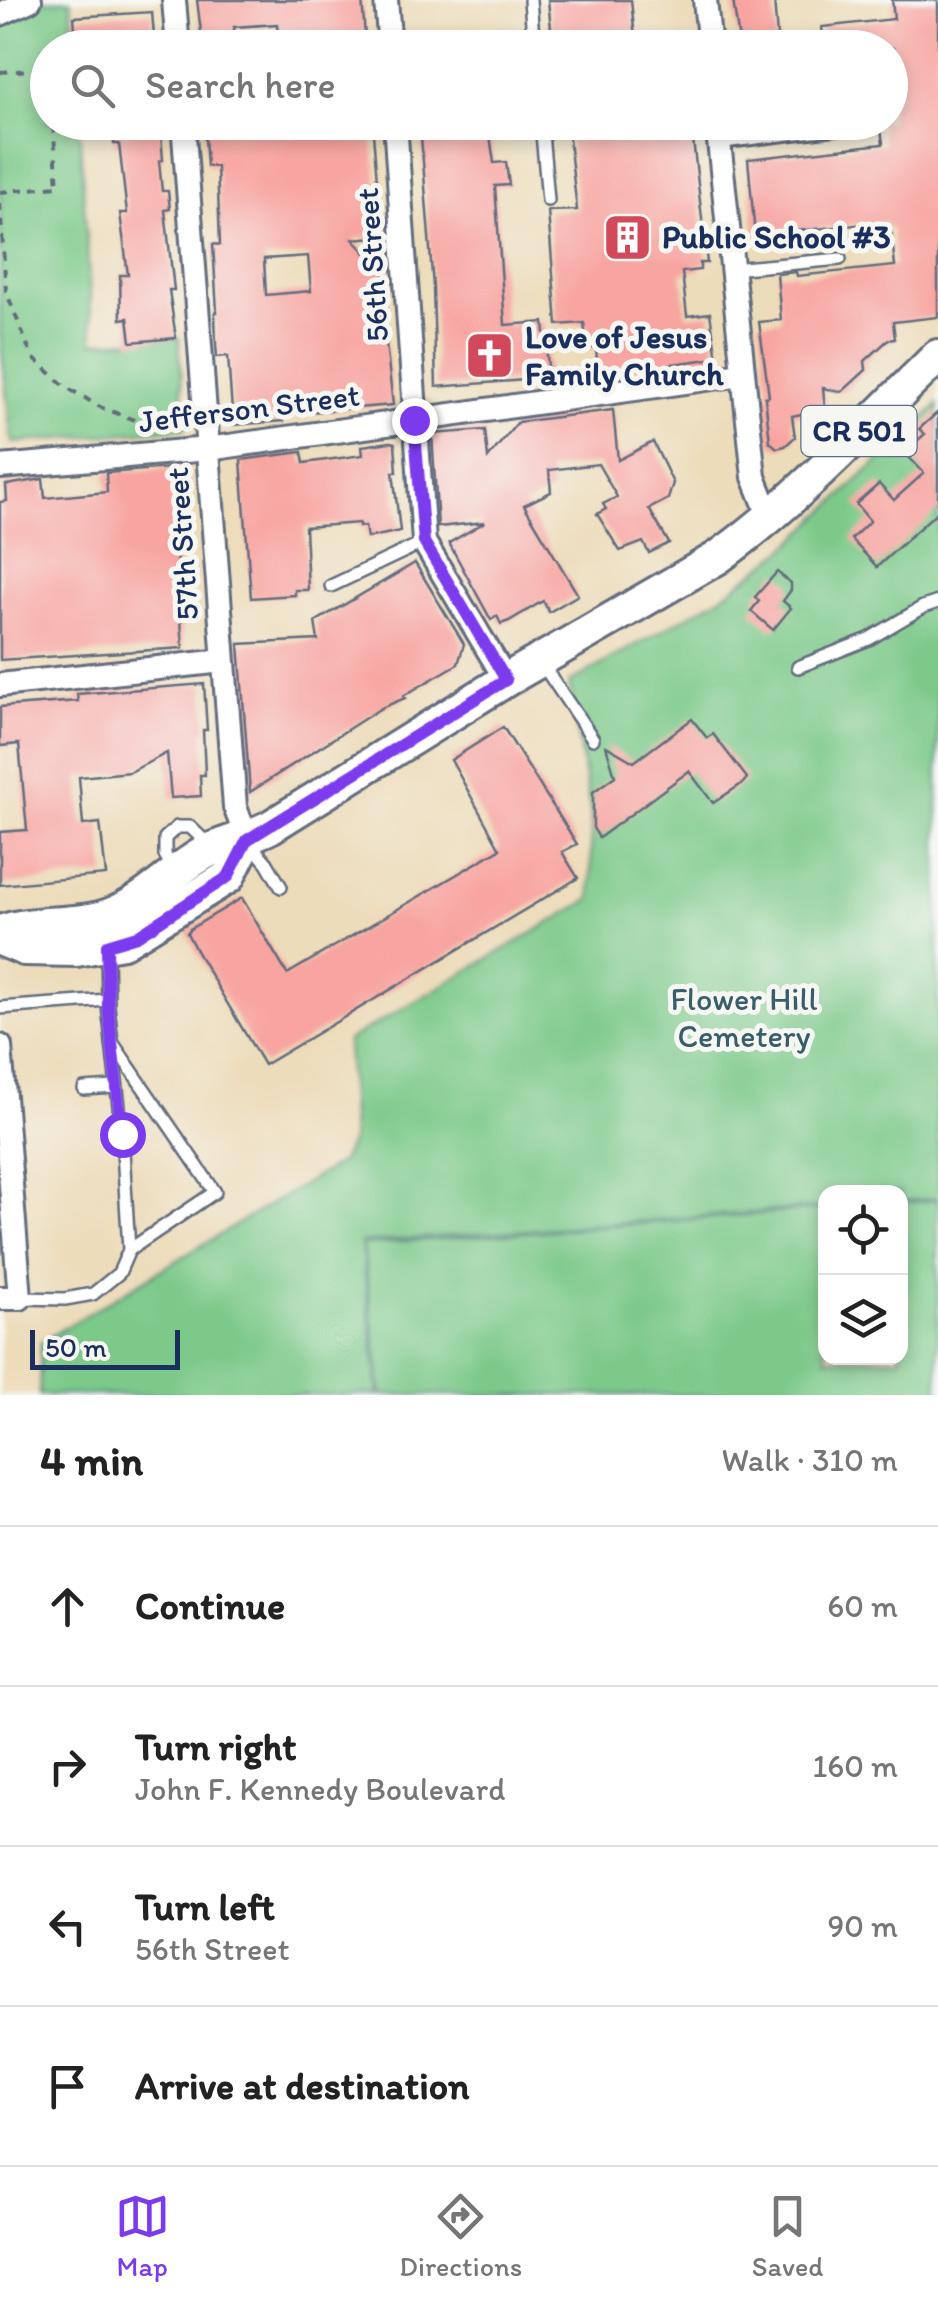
<!DOCTYPE html>
<html lang="en">
<head>
<meta charset="utf-8">
<style>
  body { margin:0; font-family:Itim,sans-serif; background:#f6f6f6; color:#222 }
  .controls { position:absolute; right:30px; bottom:30px; display:grid; overflow:hidden; border-radius:20px; box-shadow:0 5px 15px #0003 }
  .controls button { width:90px; height:90px; display:grid; place-items:center; padding:0; border:0; border-bottom:2px solid #e0e0e0; background:#fff; color:#222; font:50px sans-serif }
  .scale { position:absolute; left:30px; bottom:25px; width:150px; box-sizing:border-box; padding-left:10px; border:5px solid #1b2f5e; border-top:0; font-size:28px; line-height:35px; white-space:nowrap; color:#1b2f5e; -webkit-text-stroke:8px #f6f6f2; paint-order:stroke }
  .stop { position:absolute; width:30px; height:30px; margin:-22px; border:8px solid #7c3aed; border-radius:50%; background:#fff }
  .stop.end { background:#7c3aed; border-color:#fff; box-shadow:0 2px 10px #0008 }
  .list { margin:0; padding:0; list-style:none }
  h2 { display:flex; justify-content:space-between; align-items:center; height:130px; margin:0; padding:0 40px; font-size:42px }
  h2 small { font-size:32px; font-weight:400; color:#767676 }
  .list li { display:grid; grid-template-columns:65px 1fr auto; gap:30px; align-items:center; box-sizing:border-box; height:160px; padding:0 40px; border-top:2px solid #e0e0e0 }
  .list b { display:block; font-size:38px; white-space:nowrap }
  .list p { margin:0; font-size:32px; white-space:nowrap; color:#767676 }
  .list em { font-size:32px; font-style:normal; color:#767676 }
  .icon { flex:none; width:55px; height:55px; fill:none; stroke:currentColor; stroke-width:2; stroke-linecap:round; stroke-linejoin:round }
  .map { position:relative; flex:none; width:938px; height:1395px; overflow:hidden }
  .search { position:absolute; background:#fff; box-shadow:0 5px 15px #0003; left:30px; right:30px; top:30px; height:110px; display:flex; align-items:center; gap:25px; box-sizing:border-box; padding:0 35px; border-radius:55px; color:#767676; font-size:38px }
  .sheet { height:770px; background:#fff }
  nav { display:flex; justify-content:space-around; align-items:center; box-sizing:border-box; height:140px; border-top:2px solid #e0e0e0; background:#fff; font-size:28px; color:#767676 }
  nav a { display:grid; justify-items:center; gap:5px }
  nav .on { color:#7c3aed }
  .map>svg:first-child { display:block }
  .green { fill:#7cc989; stroke:#4c7c74; stroke-width:2.5 }
  .building { fill:#f8a5a1; fill-rule:evenodd }
  .lines { fill:none; stroke-linecap:round; stroke-linejoin:round }
  .service-casing { stroke:#646c7e; stroke-width:16 }
  .minor-casing { stroke:#646c7e; stroke-width:28 }
  .primary-casing { stroke:#646c7e; stroke-width:38 }
  .path { stroke:#646c7e; stroke-width:4; stroke-dasharray:8 8; stroke-linecap:butt }
  .service { stroke:#fff; stroke-width:11 }
  .minor { stroke:#fff; stroke-width:22 }
  .primary { stroke:#fff; stroke-width:32 }
  .route { stroke:#7c3aed; stroke-width:12 }
  .labels { text-anchor:middle; stroke-width:10; stroke-linejoin:round; paint-order:stroke }
  .shield { fill:#f6f6f2; stroke:#5d6b8a; stroke-width:2.5 }
  .shield-label { font-size:30px; font-weight:bold; fill:#1b2f5e }
  .poi-label { font-size:32px; font-weight:bold; fill:#1b2f5e; stroke:#f6f6f2; text-anchor:start }
  .street-label { font-size:32px; fill:#1b2f5e; stroke:#f6f6f2 }
  .park-label { font-size:32px; fill:#385d6b; stroke:#f6f6f2 }
</style>
</head>
<body>
<div class="map">
<svg width="938" height="1395" viewBox="0 0 938 1395">
  <rect width="100%" height="100%" fill="#f6f6f2"/>
  <filter id="ink" filterUnits="userSpaceOnUse"><feTurbulence type="fractalNoise" baseFrequency=".01" numOctaves="2"/><feDisplacementMap in="SourceGraphic" scale="20" xChannelSelector="R" yChannelSelector="G"/><feConvolveMatrix kernelMatrix="1 2 1 2 8 2 1 2 1" color-interpolation-filters="sRGB"/></filter>
  <filter id="wash" filterUnits="userSpaceOnUse"><feTurbulence type="fractalNoise" baseFrequency=".0048" numOctaves="4" result="noise"/><feDisplacementMap in="SourceGraphic" scale="40" xChannelSelector="R" yChannelSelector="G"/><feGaussianBlur stdDeviation="2.25" result="paint"/><feColorMatrix in="noise" values="0 0 0 0 0 0 0 0 0 0 0 0 0 0 0 0 0 1.4 0 .05"/><feComposite in="paint" operator="in"/></filter>
  <g filter="url(#wash)">
    <rect width="100%" height="100%" fill="#eddcba"/>
    <g class="green">
      <path d="M0,0H71L74,47L48,48V122L79,123L93,342L179,338L185,428L12,443L0,336Z"/>
      <path d="M938,405V1198L901,1201L900,1192H826L825,1207L361,1243L379,1395H39L41,1342L341,1162L352,1138L347,1041L591,899V815L569,683L721,597L784,550Z"/>
      <path d="M938,1200V1395H382L363,1245L825,1209L826,1358H900L901,1203Z"/>
    </g>
    <g id="blocks">
      <g class="building">
        <path d="M197,0H362L366,48H279L277,24L234,27L236,48H203Z"/>
        <path d="M548,0H631L636,48H553Z"/>
        <path d="M733,0H774L778,48H740Z"/>
        <path d="M892,0H938V317L893,322L895,339L888,340L865,361L866,370L842,392L823,388L825,409L792,416L795,437L785,446L777,448L770,442L765,397L769,396L759,322L781,320L777,274L796,272L797,276L895,266L891,228H886L885,222L755,235L748,159L883,144L880,122H890V97L898,96L893,48H824L822,27L894,19Z"/>
        <path d="M152,12L155,48H104L103,39L76,40L74,17Z"/>
        <path d="M113,122H160L163,160L159,161L162,191H168L170,209L165,210L174,290H169L176,338L131,342L128,318L121,319L120,275H128L120,213H127L119,144H114Z"/>
        <path d="M208,122H372L381,228L374,229V237L353,239L384,272L388,317H383L393,405L283,414L284,421L233,425L228,356L217,357L216,345L215,312H217L213,244L220,245L219,216L217,167L207,166L204,124ZM308,256L311,291L266,295L264,259Z"/>
        <path d="M488,122L494,163L506,162L509,185L495,186L505,325L544,322L549,378L436,387L433,287L420,124Z"/>
        <path d="M567,122H691L707,263H700V270L682,272L687,316L710,313L717,358L598,374L596,348H587L584,323L557,325L548,211L577,210Z"/>
        <path d="M613,410L618,460L653,442L673,483L668,499L649,509L669,543L649,553L643,542L620,551L597,514L606,509L603,504L617,497L598,464L549,470L551,492L524,505L578,595L549,612L543,601L509,621L501,624L497,616L491,620L449,543L485,522L438,527L432,434L485,430L488,458L518,422Z"/>
        <path d="M938,412V511L877,567L851,539L870,521L856,504L879,484L894,500L924,473L904,452L925,434L919,429Z"/>
        <path d="M390,442L395,443L397,472H393L400,531L367,538L365,526L359,527V523L305,527L308,590H295V595L251,598L241,460L302,452L304,463L363,455L362,446Z"/>
        <path d="M170,468L183,648L0,660V502L7,501L6,485L43,479L45,498L107,492L106,473Z"/>
        <path d="M415,563L464,644L458,664L403,696L405,698L381,708L250,792L239,644L318,640L315,622Z"/>
        <path d="M777,572L791,583V590L783,601L791,608L773,630L751,611L759,601L755,597Z"/>
        <path d="M204,684L207,730H203L205,775H200L201,796L171,798L167,753L130,772L79,777L83,825L100,823L106,875L0,885V832L27,830L19,744L0,746V707L78,701L77,694Z"/>
        <path d="M692,719L707,738L713,734L747,778L743,783L713,803L689,771L599,838L593,828V792L615,776L606,746L634,762Z"/>
        <path d="M503,727L577,844L562,852L578,878L264,1065L198,954L187,933L190,929L242,898L287,974L500,849L451,760Z"/>
      </g>
    </g>
  </g>
  <g filter="url(#ink)">
    <use href="#blocks" fill-opacity="0" stroke="#646c7e" stroke-width="2.5"/>
    <g class="lines">
      <defs>
        <g id="service">
          <path d="M530,0L534,48"/>
          <path d="M390,42L478,35L487,38L490,48"/>
          <path d="M541,122L548,200"/>
          <path d="M732,269L840,259"/>
          <path d="M331,586L424,542"/>
          <path d="M542,664L593,739"/>
          <path d="M798,667L869,639L923,607L938,602"/>
          <path d="M250,843L267,863L281,887"/>
          <path d="M174,870L165,855V838L177,827H190L210,846"/>
          <path d="M0,1008L108,1000"/>
          <path d="M112,1042L215,1192L129,1250"/>
          <path d="M84,1089L115,1087"/>
          <path d="M20,1298L65,1299L93,1294L119,1273L129,1250L122,1134L108,1006L107,950"/>
        </g>
        <g id="minor">
          <path d="M174,0L178,48"/>
          <path d="M386,0L390,48"/>
          <path d="M705,0L710,48"/>
          <path d="M0,14L30,0"/>
          <path d="M183,122L235,807L247,839"/>
          <path d="M395,122L424,542L506,680"/>
          <path d="M717,122L754,477L769,515"/>
          <path d="M719,137L843,122"/>
          <path d="M0,467L208,449L742,374"/>
          <path d="M0,685L223,661"/>
          <path d="M0,1046L20,1298H0"/>
        </g>
        <g id="primary">
          <path d="M0,932C33,921 67,926 100,918C142,908 174,867 212,849C232,840 251,837 270,827L506,680L717,558C797,501 867,425 938,356"/>
          <path d="M0,939L24,949L76,950L123,942L228,877L247,839"/>
        </g>
      </defs>
      <use href="#service" class="service-casing"/>
      <use href="#minor" class="minor-casing"/>
      <use href="#primary" class="primary-casing"/>
      <g class="path">
        <path d="M0,72L48,69"/>
        <path d="M0,192L58,186L53,122"/>
        <path d="M0,204L6,291L32,357L66,387L102,408L163,430"/>
      </g>
      <use href="#service" class="service"/>
      <use href="#minor" class="minor"/>
      <use href="#primary" class="primary"/>
    </g>
  </g>
  <g class="lines" filter="url(#ink)">
    <path class="route" d="M122,1134L108,1006L107,945L137,936L228,877L247,840L506,680L424,542L414,420"/>
  </g>
  <defs>
    <symbol id="building-square" viewBox="-11 -11 22 22"><rect x="-9" y="-9" width="18" height="18" rx="4" fill="#d1495b" stroke="#f6f6f2"/><path d="M-4-6H4V6H1V3H-1V6H-4ZM-2.5-4.3h1.7v1.8h-1.7ZM.8-4.3h1.7v1.8H.8ZM-2.5-1h1.7V.8h-1.7ZM.8-1h1.7V.8H.8Z" fill="#fff"/></symbol>
    <symbol id="church-square" viewBox="-11 -11 22 22"><rect x="-9" y="-9" width="18" height="18" rx="4" fill="#d1495b" stroke="#f6f6f2"/><path d="M-1.2-6h2.4v3.5h3.3v2.4h-3.3V6h-2.4V-.1h-3.3v-2.4h3.3Z" fill="#fff"/></symbol>
  </defs>
  <g fill-rule="evenodd">
    <use href="#building-square" x="600" y="210" width="55" height="55"/>
    <use href="#church-square" x="462" y="328" width="55" height="55"/>
  </g>
  <g class="labels">
    <rect class="shield" x="801.5" y="406" width="115" height="50" rx="8"/>
    <g class="shield-label">
      <text x="859" y="441">CR 501</text>
    </g>
    <g class="poi-label">
      <text x="662" y="248">Public School #3</text>
      <text x="525" y="348">Love of Jesus<tspan x="525" dy="37">Family Church</tspan></text>
    </g>
    <g class="street-label">
      <text transform="translate(372 265) rotate(-94)" y="11">56th Street</text>
      <text transform="translate(249 408) rotate(-7)" y="11">Jefferson Street</text>
      <text transform="translate(182 544) rotate(-94)" y="11">57th Street</text>
    </g>
    <g class="park-label">
      <text x="744" y="1010">Flower Hill<tspan x="744" dy="37">Cemetery</tspan></text>
    </g>
  </g>
</svg>
<div class="controls">
<button><svg class="icon" aria-label="locate" viewBox="0 0 24 24"><circle cx="12" cy="12" r="6"/><path d="M12 2v4M12 18v4M2 12h4M18 12h4"/></svg></button>
<button><svg class="icon" aria-label="layers" viewBox="0 0 24 24"><path d="M12 4l9 5-9 5-9-5zM3 14l9 5 9-5"/></svg></button>
</div>
<div class="scale">50 m</div>
<div class="stop" style="left:122px;top:1134px"></div>
<div class="stop end" style="left:414px;top:420px"></div>
<div class="search"><svg class="icon" aria-label="search" viewBox="0 0 24 24"><circle cx="10" cy="10" r="6"/><path d="M15 15l6 6"/></svg>Search here</div>
</div>
<section class="sheet">
<h2>4 min<small>Walk · 310 m</small></h2>
<ul class="list">
<li><svg class="icon" aria-label="ahead" viewBox="0 0 24 24"><path d="M12 20V5M6 11l6-6 6 6"/></svg><div><b>Continue</b></div><em>60 m</em></li>
<li><svg class="icon" aria-label="right" viewBox="0 0 24 24"><path d="M7 20v-9h11M14 6l5 5-5 5"/></svg><div><b>Turn right</b><p>John F. Kennedy Boulevard</p></div><em>160 m</em></li>
<li><svg class="icon" aria-label="left" viewBox="0 0 24 24"><path d="M17 20v-9H6M10 6l-5 5 5 5"/></svg><div><b>Turn left</b><p>56th Street</p></div><em>90 m</em></li>
<li><svg class="icon" aria-label="arrive" viewBox="0 0 24 24"><path d="M6 21V4h12l-3 4 3 4H6"/></svg><div><b>Arrive at destination</b></div></li>
</ul>
</section>
<nav>
<a class="on"><svg class="icon" aria-label="map" viewBox="0 0 24 24"><path d="M3 6l6-2 6 2 6-2v14l-6 2-6-2-6 2zM9 4v14M15 6v14"/></svg>Map</a>
<a><svg class="icon" aria-label="directions" viewBox="0 0 24 24"><path d="M12 3l9 9-9 9-9-9zM9 14v-3h6M13 9l2 2-2 2"/></svg>Directions</a>
<a><svg class="icon" aria-label="saved" viewBox="0 0 24 24"><path d="M7 4h10v16l-5-4-5 4z"/></svg>Saved</a>
</nav>
</body>
</html>
